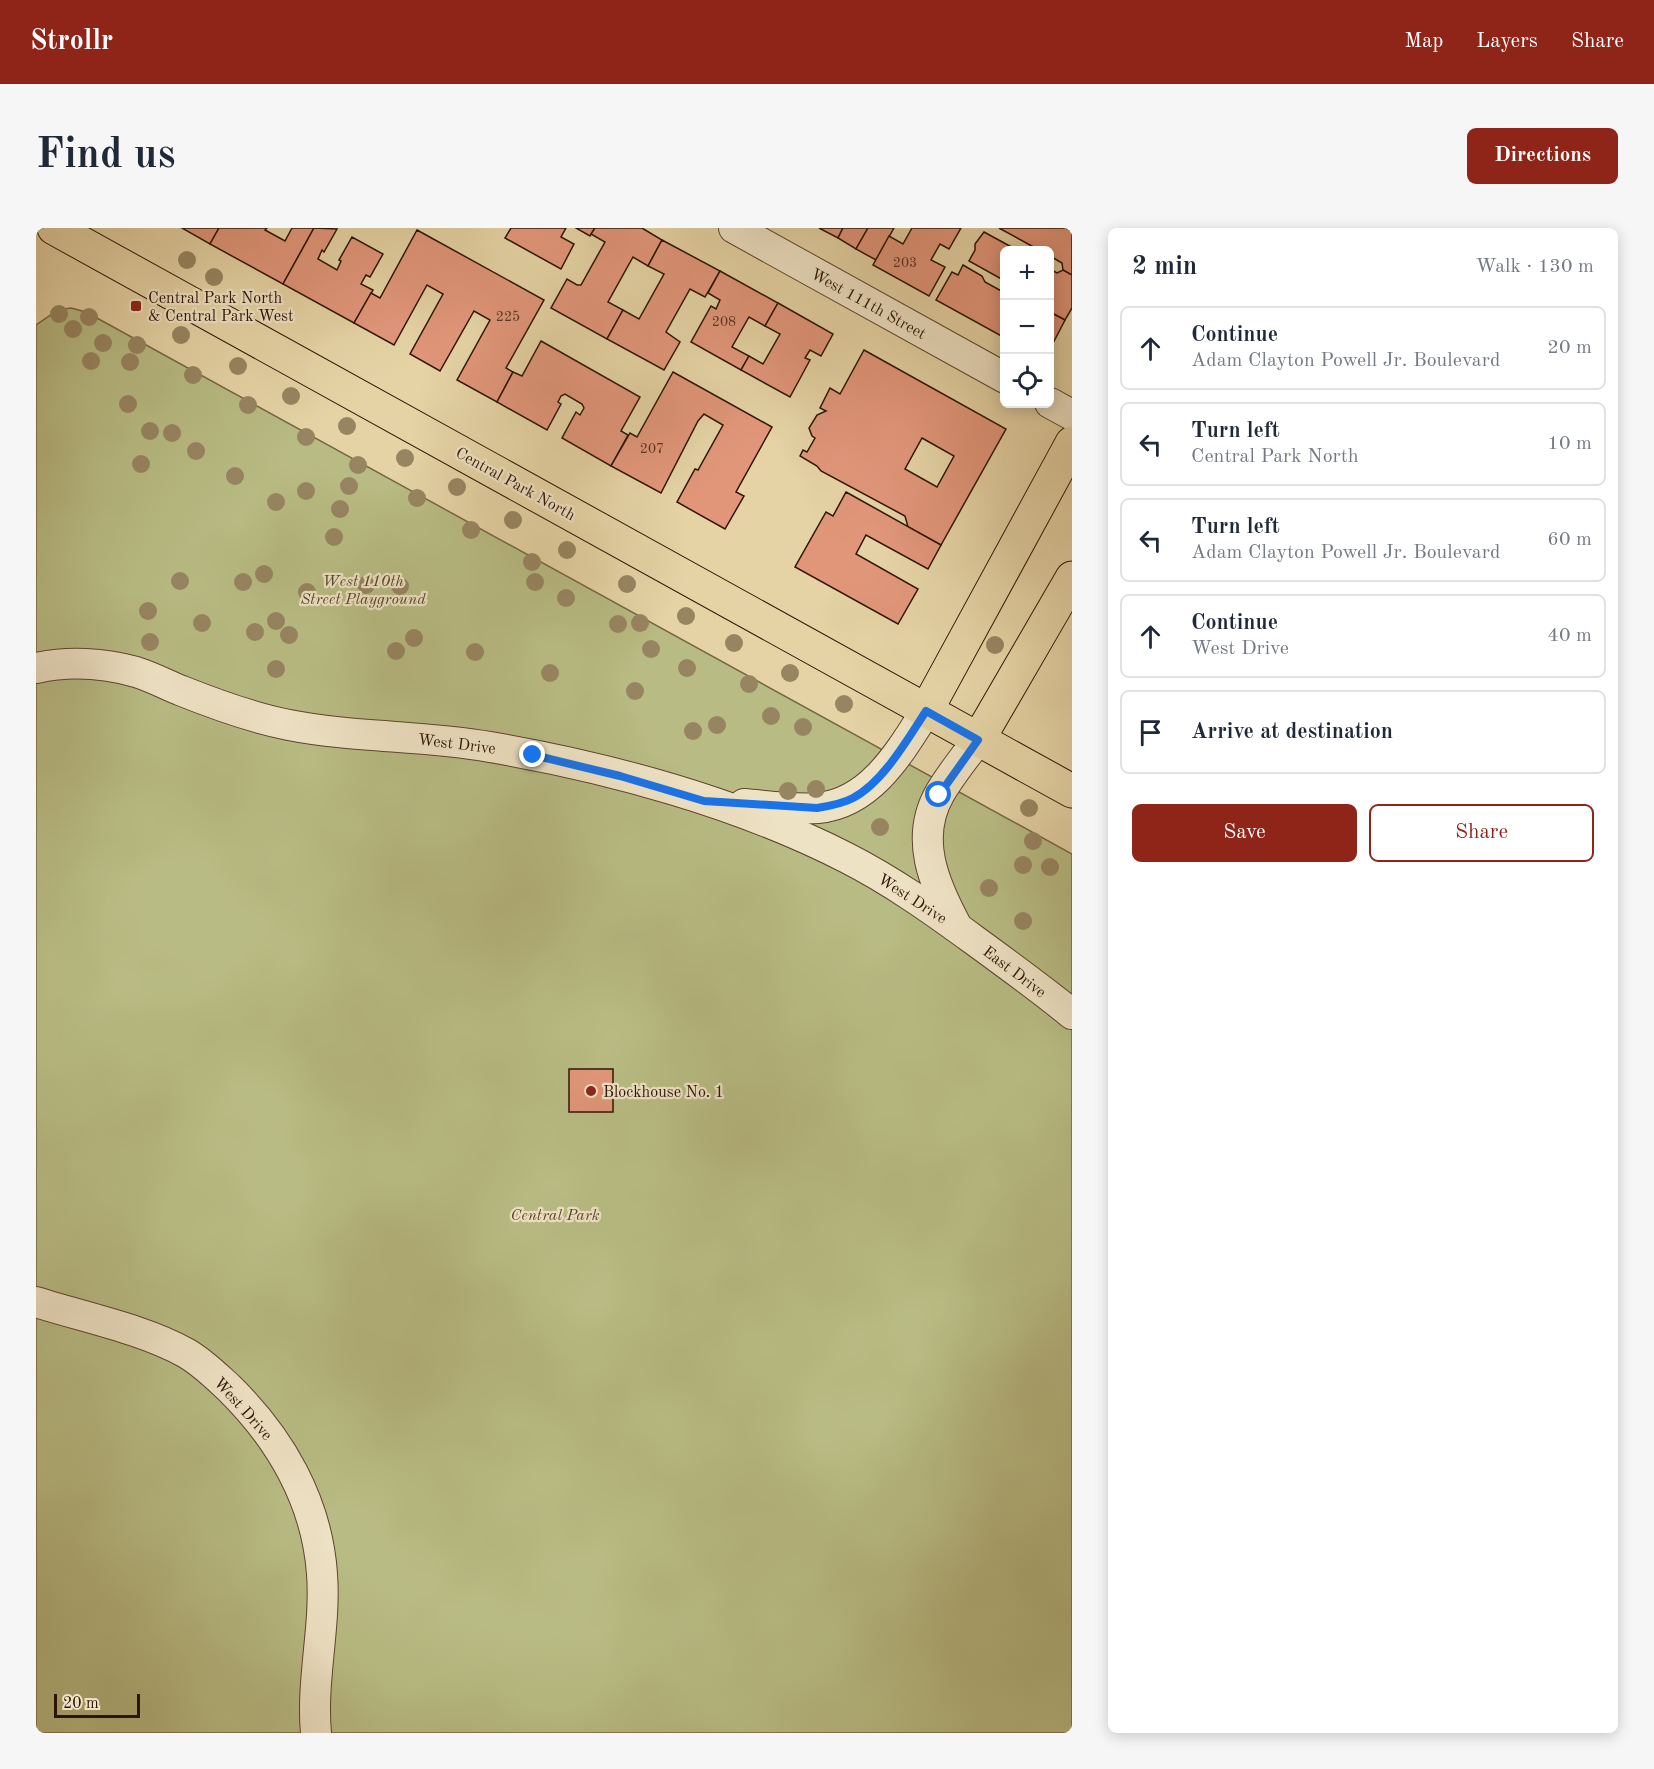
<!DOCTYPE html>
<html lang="en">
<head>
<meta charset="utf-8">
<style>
  body { margin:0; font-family:"Old Standard TT",serif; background:#f6f6f7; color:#1f2937 }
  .controls { position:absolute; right:18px; top:18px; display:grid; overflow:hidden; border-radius:9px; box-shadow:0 3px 15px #0003 }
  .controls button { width:54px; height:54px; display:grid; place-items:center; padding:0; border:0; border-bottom:2px solid #e0e1e3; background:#fff; color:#1f2937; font:30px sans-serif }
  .scale { position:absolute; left:18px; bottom:15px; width:86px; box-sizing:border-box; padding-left:6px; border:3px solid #2e1404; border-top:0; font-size:16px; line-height:21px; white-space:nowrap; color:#2e1404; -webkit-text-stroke:4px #eee2c4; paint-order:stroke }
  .stop { position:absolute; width:18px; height:18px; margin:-14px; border:4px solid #1a73e8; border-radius:50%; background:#fff }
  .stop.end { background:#1a73e8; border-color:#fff; box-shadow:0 2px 6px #0008 }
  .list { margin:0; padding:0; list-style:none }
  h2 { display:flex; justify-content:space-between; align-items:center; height:78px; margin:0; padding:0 24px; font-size:26px }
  h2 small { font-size:20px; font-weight:400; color:#747a83 }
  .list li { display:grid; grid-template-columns:39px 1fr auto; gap:18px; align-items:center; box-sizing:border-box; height:84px; margin:0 12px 12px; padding:0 12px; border:2px solid #e0e1e3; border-radius:9px }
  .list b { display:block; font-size:22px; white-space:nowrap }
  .list p { margin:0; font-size:20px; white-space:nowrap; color:#747a83 }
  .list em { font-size:20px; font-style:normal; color:#747a83 }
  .actions { display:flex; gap:12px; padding:18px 24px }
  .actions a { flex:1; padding:14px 0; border:2px solid #8f2418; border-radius:9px; text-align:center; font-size:21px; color:#8f2418 }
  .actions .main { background:#8f2418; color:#fff }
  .icon { flex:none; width:33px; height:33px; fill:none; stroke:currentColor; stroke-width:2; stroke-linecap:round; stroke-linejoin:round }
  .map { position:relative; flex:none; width:1036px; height:1505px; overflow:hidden; border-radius:9px }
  header { display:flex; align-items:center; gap:36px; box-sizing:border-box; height:84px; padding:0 30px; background:#8f2418; color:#fff }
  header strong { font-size:28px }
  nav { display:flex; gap:33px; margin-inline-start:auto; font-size:21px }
  .intro { display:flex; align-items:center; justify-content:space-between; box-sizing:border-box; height:144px; padding:0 36px }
  h1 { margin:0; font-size:42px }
  .button { padding:15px 27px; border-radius:9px; background:#8f2418; color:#fff; font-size:21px; font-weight:700 }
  main { display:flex; gap:36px; padding:0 36px }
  aside { flex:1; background:#fff; border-radius:9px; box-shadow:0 3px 15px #0003 }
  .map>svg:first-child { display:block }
  .green { fill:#b8bb83; stroke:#736844; stroke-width:1.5 }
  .building { fill:#e1967a; stroke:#2e1404; stroke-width:1.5; fill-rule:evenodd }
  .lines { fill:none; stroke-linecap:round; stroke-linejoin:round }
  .minor-casing { stroke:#5c442c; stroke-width:32 }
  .major-casing { stroke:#2e1404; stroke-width:35 }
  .minor { stroke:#eee2c4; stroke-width:30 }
  .major { stroke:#e5d3a5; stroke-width:33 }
  .tree { fill:#978561 }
  .route { stroke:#1a73e8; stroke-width:8 }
  .poi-dot { fill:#8f2418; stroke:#eee2c4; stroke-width:2 }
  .labels { text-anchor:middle; stroke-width:4.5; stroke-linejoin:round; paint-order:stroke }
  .number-label { font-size:14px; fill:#5b3422 }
  .poi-label { font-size:16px; fill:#2e1404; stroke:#eee2c4; text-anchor:start }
  .street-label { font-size:16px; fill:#2e1404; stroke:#eee2c4 }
  .park-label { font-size:16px; font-style:italic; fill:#57462a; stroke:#eee2c4 }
</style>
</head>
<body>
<header>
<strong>Strollr</strong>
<nav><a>Map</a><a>Layers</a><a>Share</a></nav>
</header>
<div class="intro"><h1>Find us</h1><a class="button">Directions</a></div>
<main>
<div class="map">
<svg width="1036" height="1505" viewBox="0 0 1036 1505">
  <rect width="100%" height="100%" fill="#e5d3a5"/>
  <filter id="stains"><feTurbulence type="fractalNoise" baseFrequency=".00333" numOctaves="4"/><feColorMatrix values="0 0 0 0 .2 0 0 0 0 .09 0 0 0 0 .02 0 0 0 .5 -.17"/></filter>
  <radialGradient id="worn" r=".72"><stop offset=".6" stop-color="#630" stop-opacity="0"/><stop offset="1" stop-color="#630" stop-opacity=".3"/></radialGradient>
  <path class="green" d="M35,80L50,84L1036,626V1505H0V97L22,82Z"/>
  <g class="building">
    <path d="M146,0H183L174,16Z"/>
    <path d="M183,0H231L229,2L249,13L256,0H278L247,56L174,16Z"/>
    <path d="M278,0L301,1L288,24L286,22L282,31L301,42L305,33L303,32L316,9L347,26L334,49L330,47L325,56L337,62L318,95L247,56Z"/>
    <path d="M475,0H530L525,9L538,16L525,41L469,10Z"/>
    <path d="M540,0H559L554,8Z"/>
    <path d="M559,0H606L626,12L612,38L597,29L572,74L587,82L571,111L515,80L531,51L541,57H545L569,14L555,6Z"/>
    <path d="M783,0H807L802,10Z"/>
    <path d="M807,0H832L820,21L802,10Z"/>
    <path d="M832,0H858L840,32L820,21Z"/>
    <path d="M876,0H925L913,21L904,16L895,32L909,39L893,68L837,37L853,8L867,16Z"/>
    <path d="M963,0H1030L1036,3V47L1027,42L1026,35L1014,28V22H1003Z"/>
    <path d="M381,2L508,72L470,140L477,144L461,174L421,152L454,92L438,83L404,143L374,126L407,66L391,57L358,117L318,95L335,65L344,70Z"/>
    <path d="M948,4L981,22H969V53L933,33L939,22V16Z"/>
    <path d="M626,12L684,43L669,69L654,61L630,104L644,114L628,142L571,111L587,82L603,91L628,46L612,38Z"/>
    <path d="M927,37L946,48L949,54L969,65V110L900,72L916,44L922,47Z"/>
    <path d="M1014,41L1021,45L1027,42L1036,47V80L1029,92L1014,84Z"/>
    <path d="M684,43L742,75L729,98L713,89L696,119L713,128L705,142L655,114L675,78L680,81L684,72L672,65Z"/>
    <path d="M742,75L797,106L785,128L774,122L769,130L774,132L754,169L705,142L713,128L727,136L744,106L729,98Z"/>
    <path d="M1014,84L1029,92L1014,121Z"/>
    <path d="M505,113L604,169L585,203L592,207L575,238L526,210L540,184L544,187L548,180L546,176L529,166L525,168L522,174L525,176L511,202L461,174L477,144L486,148Z"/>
    <path d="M828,122L970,201L905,317L872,299L869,288L785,243L781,238L764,228L767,222L771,224L779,210L776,208L773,200L781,187L790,183L784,180L794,160L804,166ZM886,210L918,228L901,259L869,241Z"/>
    <path d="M637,144L736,199L700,264L708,268L689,301L641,274L659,241L662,242L687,197L668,186L662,193L625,265L575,238L594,205L601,209Z"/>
    <path d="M810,264L905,317L892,341L830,307L820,326L882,361L862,396L759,339L790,284L797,288Z"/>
    <rect x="533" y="841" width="44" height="43"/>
  </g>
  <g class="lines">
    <defs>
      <g id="minor">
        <path d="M698,0L969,150"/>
        <path d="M1014,175L1036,187"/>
        <path d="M0,440C32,433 68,435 100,444C116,449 131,457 146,463C181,477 217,490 253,497C319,510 387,507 454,519C572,539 704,575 811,630C856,653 897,682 938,712C971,736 1004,760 1036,786"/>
        <path d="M708,576C732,578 758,582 782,580C835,575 864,524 890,483"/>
        <path d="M920,697C898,656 878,610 904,565C915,546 929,529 942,512"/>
        <path d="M0,1074C47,1089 107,1101 150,1125C166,1134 180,1148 193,1160C244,1210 281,1273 286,1346C290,1399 275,1452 280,1505"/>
      </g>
      <g id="major">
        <path d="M18,0L1036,563"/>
        <path d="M890,483L1036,215"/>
        <path d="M942,512L1036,350"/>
      </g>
    </defs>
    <use href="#minor" class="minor-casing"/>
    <use href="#major" class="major-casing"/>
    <use href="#minor" class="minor"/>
    <use href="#major" class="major"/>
  </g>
  <g class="tree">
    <circle cx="151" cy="32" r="9"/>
    <circle cx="178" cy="49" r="9"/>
    <circle cx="23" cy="86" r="9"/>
    <circle cx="53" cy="89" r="9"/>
    <circle cx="37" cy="101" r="9"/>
    <circle cx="145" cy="107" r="9"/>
    <circle cx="67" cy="115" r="9"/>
    <circle cx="101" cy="117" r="9"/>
    <circle cx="55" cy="133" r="9"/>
    <circle cx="94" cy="134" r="9"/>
    <circle cx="202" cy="138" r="9"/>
    <circle cx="157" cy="147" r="9"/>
    <circle cx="255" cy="168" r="9"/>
    <circle cx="92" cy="176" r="9"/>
    <circle cx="212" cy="177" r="9"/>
    <circle cx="311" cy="198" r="9"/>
    <circle cx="114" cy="203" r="9"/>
    <circle cx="136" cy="205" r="9"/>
    <circle cx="270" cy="209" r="9"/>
    <circle cx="160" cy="223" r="9"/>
    <circle cx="369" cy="230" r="9"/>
    <circle cx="105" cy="236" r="9"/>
    <circle cx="322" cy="237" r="9"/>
    <circle cx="199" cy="248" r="9"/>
    <circle cx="313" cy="258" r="9"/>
    <circle cx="421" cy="259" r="9"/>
    <circle cx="270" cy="263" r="9"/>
    <circle cx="381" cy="270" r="9"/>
    <circle cx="240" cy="274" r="9"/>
    <circle cx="304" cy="281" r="9"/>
    <circle cx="477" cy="292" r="9"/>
    <circle cx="435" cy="302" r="9"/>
    <circle cx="298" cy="309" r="9"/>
    <circle cx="531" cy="322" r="9"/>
    <circle cx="496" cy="334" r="9"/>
    <circle cx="228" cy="346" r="9"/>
    <circle cx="144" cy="353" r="9"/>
    <circle cx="207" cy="354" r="9"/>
    <circle cx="499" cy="354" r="9"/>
    <circle cx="591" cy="356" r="9"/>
    <circle cx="330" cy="357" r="9"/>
    <circle cx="364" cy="358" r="9"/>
    <circle cx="271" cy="364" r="9"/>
    <circle cx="530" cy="370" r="9"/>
    <circle cx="112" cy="383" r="9"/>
    <circle cx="650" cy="388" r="9"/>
    <circle cx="240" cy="393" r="9"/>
    <circle cx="166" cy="395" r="9"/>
    <circle cx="604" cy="395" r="9"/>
    <circle cx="582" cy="396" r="9"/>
    <circle cx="219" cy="404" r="9"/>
    <circle cx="253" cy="407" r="9"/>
    <circle cx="378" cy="410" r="9"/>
    <circle cx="114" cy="414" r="9"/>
    <circle cx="698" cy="415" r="9"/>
    <circle cx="959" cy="417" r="9"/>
    <circle cx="615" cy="421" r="9"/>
    <circle cx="360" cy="423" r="9"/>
    <circle cx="439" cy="424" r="9"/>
    <circle cx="651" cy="440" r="9"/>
    <circle cx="240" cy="441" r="9"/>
    <circle cx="514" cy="445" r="9"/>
    <circle cx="754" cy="445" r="9"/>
    <circle cx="713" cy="456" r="9"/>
    <circle cx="599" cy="463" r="9"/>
    <circle cx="808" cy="476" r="9"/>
    <circle cx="735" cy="488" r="9"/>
    <circle cx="681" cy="497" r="9"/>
    <circle cx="767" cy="499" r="9"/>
    <circle cx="657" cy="503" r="9"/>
    <circle cx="780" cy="561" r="9"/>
    <circle cx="752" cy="563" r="9"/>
    <circle cx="993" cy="580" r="9"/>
    <circle cx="844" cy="599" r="9"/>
    <circle cx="997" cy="613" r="9"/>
    <circle cx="987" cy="637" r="9"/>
    <circle cx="1014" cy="639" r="9"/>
    <circle cx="953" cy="660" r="9"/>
    <circle cx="987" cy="693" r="9"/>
  </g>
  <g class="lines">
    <path class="route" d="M497,527L584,548L668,573L781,580C793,578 806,576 817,570C847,554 872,511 890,483L942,512L903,567"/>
  </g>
  <g class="poi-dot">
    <rect x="94" y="72" width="12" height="12" rx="3"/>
    <circle cx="555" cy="863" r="6"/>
  </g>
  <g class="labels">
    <g class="number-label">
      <text x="869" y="39">203</text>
      <text x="472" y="93">225</text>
      <text x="688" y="98">208</text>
      <text x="616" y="225">207</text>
    </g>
    <g class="poi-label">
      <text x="112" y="75">Central Park North<tspan x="112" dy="18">&amp; Central Park West</tspan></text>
      <text x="567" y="869">Blockhouse No. 1</text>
    </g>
    <g class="street-label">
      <text transform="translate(833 75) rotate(29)" y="6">West 111th Street</text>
      <text transform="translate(480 255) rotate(29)" y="6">Central Park North</text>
      <text transform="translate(421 515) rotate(7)" y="6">West Drive</text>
      <text transform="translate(877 670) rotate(33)" y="6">West Drive</text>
      <text transform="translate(979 743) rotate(37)" y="6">East Drive</text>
      <text transform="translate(208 1180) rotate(48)" y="6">West Drive</text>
    </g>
    <g class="park-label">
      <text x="327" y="358">West 110th<tspan x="327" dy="18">Street Playground</tspan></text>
      <text x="519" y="992">Central Park</text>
    </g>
  </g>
  <rect width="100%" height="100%" filter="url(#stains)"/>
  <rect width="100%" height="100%" fill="url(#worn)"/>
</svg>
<div class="controls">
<button>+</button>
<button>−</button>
<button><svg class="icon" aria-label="locate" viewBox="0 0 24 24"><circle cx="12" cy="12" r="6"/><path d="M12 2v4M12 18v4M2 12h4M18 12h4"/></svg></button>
</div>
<div class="scale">20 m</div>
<div class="stop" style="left:903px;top:567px"></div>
<div class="stop end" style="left:497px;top:527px"></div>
</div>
<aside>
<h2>2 min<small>Walk · 130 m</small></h2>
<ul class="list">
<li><svg class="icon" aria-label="ahead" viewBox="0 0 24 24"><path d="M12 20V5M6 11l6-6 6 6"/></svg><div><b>Continue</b><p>Adam Clayton Powell Jr. Boulevard</p></div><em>20 m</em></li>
<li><svg class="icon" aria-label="left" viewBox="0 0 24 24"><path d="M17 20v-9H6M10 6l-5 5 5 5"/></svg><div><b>Turn left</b><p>Central Park North</p></div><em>10 m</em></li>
<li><svg class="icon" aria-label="left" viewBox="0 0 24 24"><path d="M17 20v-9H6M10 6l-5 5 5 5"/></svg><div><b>Turn left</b><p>Adam Clayton Powell Jr. Boulevard</p></div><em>60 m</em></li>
<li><svg class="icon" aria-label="ahead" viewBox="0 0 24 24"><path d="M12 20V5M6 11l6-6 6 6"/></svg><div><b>Continue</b><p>West Drive</p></div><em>40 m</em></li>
<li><svg class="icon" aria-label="arrive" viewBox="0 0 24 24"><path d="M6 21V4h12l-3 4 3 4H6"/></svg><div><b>Arrive at destination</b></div></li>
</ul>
<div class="actions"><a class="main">Save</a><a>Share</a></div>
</aside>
</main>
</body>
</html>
